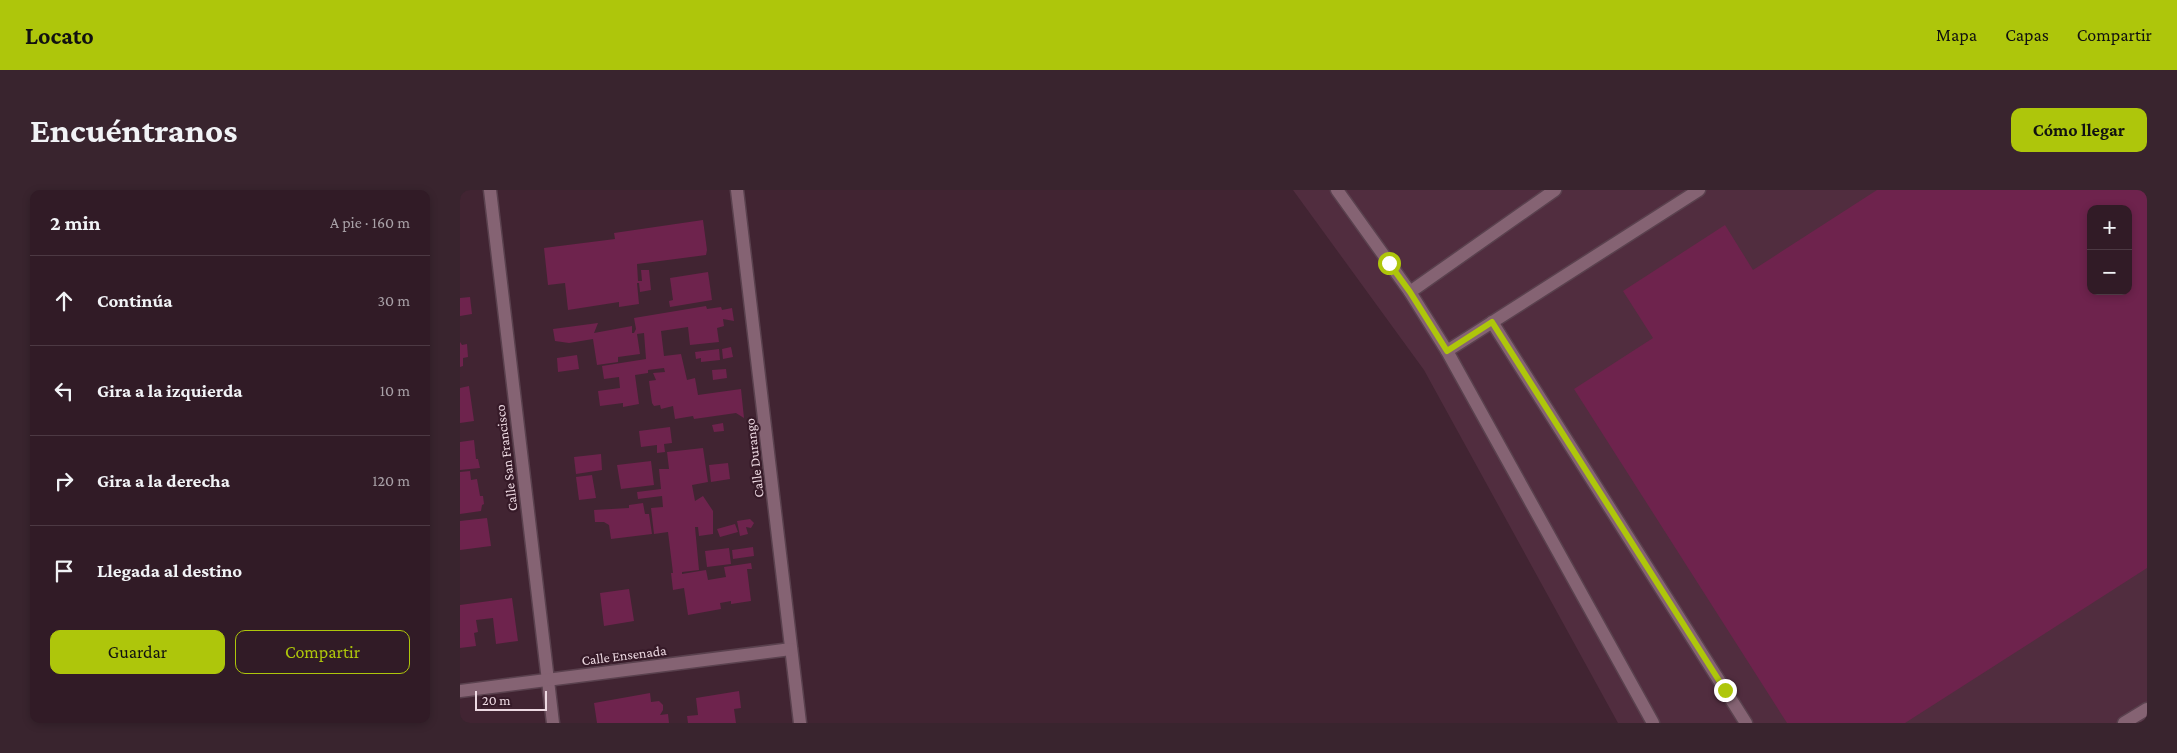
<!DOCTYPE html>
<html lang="es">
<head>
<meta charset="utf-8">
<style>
  body { margin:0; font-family:"Crimson Pro",serif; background:#39242e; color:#f1f3f6 }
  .controls { position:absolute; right:15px; top:15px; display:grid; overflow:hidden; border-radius:10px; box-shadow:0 2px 8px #0003 }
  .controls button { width:45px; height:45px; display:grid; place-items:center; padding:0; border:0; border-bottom:1px solid #4c3943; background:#311b26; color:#f1f3f6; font:25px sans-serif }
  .scale { position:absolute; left:15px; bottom:12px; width:72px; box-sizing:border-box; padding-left:5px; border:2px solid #edd9e2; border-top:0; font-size:14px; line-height:18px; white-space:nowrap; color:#edd9e2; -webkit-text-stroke:4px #361a28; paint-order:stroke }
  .stop { position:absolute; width:15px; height:15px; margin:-11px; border:4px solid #aec60b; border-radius:50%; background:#fff }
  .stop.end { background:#aec60b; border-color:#fff; box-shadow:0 1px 5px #0008 }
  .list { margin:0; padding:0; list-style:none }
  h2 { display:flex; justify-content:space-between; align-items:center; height:65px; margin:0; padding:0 20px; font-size:21px }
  h2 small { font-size:16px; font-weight:400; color:#a8a1a7 }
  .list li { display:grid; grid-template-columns:32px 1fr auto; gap:15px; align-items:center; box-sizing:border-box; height:90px; padding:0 20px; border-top:1px solid #4c3943 }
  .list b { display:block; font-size:19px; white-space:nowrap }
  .list em { font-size:16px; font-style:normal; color:#a8a1a7 }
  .actions { display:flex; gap:10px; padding:15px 20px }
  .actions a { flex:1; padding:11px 0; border:1px solid #aec60b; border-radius:10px; text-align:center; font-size:18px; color:#aec60b }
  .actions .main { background:#aec60b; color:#111 }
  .icon { flex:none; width:28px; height:28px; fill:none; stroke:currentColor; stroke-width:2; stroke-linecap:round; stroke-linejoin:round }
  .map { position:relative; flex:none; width:1687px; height:533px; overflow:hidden; border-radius:10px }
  header { display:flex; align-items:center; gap:30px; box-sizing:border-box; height:70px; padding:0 25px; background:#aec60b; color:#111 }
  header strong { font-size:24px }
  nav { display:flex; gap:28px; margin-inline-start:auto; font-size:18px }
  .intro { display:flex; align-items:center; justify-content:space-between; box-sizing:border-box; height:120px; padding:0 30px }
  h1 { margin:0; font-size:35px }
  .button { padding:12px 22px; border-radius:10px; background:#aec60b; color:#111; font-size:18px; font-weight:700 }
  main { display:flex; gap:30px; padding:0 30px }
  aside { flex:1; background:#311b26; border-radius:10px; box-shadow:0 2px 8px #0003 }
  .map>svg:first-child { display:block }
  .built { fill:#512d3f; fill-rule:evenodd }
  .building { fill:#6e234d; fill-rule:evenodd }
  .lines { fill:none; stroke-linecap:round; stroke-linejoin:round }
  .minor-casing { stroke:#5a414e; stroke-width:15 }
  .minor { stroke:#856373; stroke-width:12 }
  .route { stroke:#aec60b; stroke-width:6 }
  .labels { text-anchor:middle; stroke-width:4.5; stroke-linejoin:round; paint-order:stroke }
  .street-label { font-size:14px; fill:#edd9e2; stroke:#361a28 }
</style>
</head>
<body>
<header>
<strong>Locato</strong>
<nav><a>Mapa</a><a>Capas</a><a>Compartir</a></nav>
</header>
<div class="intro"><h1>Encuéntranos</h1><a class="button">Cómo llegar</a></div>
<main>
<aside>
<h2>2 min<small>A pie · 160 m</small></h2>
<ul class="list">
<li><svg class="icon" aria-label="ahead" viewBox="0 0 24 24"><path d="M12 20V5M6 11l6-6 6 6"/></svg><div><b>Continúa</b></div><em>30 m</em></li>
<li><svg class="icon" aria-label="left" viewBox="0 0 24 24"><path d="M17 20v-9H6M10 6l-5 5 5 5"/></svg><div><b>Gira a la izquierda</b></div><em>10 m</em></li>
<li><svg class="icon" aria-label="right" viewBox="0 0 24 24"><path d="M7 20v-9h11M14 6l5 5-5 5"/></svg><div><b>Gira a la derecha</b></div><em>120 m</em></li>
<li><svg class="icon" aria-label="arrive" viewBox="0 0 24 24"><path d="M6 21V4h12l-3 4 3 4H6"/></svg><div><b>Llegada al destino</b></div></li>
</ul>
<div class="actions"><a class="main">Guardar</a><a>Compartir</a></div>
</aside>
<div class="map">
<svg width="1687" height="533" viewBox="0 0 1687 533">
  <rect width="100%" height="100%" fill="#412432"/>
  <path class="built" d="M833,0H1687V533H1158L964,180ZM1631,19H1668V101H1631Z"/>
  <g class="building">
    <path d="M1417,0H1687V378L1445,533H1327L1114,199L1193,148L1163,101L1265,35L1293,80ZM1631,19H1668V101H1631Z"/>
    <path d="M243,30L247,60L246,65L177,74L178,91H182L181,80H189L191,100L180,102L179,93H177L179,114L159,117V112L108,120L105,93L88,95L84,58L155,49L154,43Z"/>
    <path d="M248,82L252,110L210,117L209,111L213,110L210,88Z"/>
    <path d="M10,107L12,124L0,126V108Z"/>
    <path d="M246,116L247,119L261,117L262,120L272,118L274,131L263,129L264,136L257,138L259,152L230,155L228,137L201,141L204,166L221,164L227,190L235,188L238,205L281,199L284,228L276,223L234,229L233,226L215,229L213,216L201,219L200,215L194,216L192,213L189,191L196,190L193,183L205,182L204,178L188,180V183L175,185L179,214L163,217V213L140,216L138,201L160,198L159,187L144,189L142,176L186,169L184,143L177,144L180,164L158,167V172L137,175L133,149L109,153L95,151L93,139L138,133L134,143L172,136V143H174L176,139L174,128Z"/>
    <path d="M0,152L2,155L7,154L8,167L3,168V176L0,177Z"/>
    <path d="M271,157L273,167L263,169L262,159Z"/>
    <path d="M259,159L260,170L241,172V168L236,169L235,162Z"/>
    <path d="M117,165L119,179L98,182L97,168Z"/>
    <path d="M266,179L267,188L253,190L252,180Z"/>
    <path d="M9,196L14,231L0,233V198Z"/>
    <path d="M263,233L264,241L254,242L252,235Z"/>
    <path d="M210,237L212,253L204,254L205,262L197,263V255L181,257L179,241Z"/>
    <path d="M14,250L16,269H18L20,278L0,280V252Z"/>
    <path d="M243,258L248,292L232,295L235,311L243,306L253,321V344L239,346L238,337H235L239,380L222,382V384L246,380L248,390L266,387L264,377L291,373L292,379H287L291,411L271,414V411L260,413L261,419L228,425L224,398L213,400L211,383H213L208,342L194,344L191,318L203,317L202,306L178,309L177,302L201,299L199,279H209L207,262Z"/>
    <path d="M141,264L142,280L116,284L114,267Z"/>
    <path d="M191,271L194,295L161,299L157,275Z"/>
    <path d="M268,273L270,289L251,292L249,275Z"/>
    <path d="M10,281L11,290L17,289L20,306H23L24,314L22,315L21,321L0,324V282Z"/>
    <path d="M132,285L136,308L119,310L116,287Z"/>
    <path d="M183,313L185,324H189L192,344L151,349L149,335L144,332H135L134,320L169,318V315Z"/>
    <path d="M27,328L31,356L0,360V331Z"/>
    <path d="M290,329L294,333L291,338L286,337L288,344L280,346L277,331Z"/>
    <path d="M275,334L278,342L260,347L257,339Z"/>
    <path d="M293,357L294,366L273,369L272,360Z"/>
    <path d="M269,358L271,374L247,377L245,361Z"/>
    <path d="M169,399L174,431L144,436L140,403Z"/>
    <path d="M52,408L58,451L36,454L33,428L16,430L18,442L14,443L16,456L0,458V415Z"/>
    <path d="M279,501L281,518L274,519L276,533H228L227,526L238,525L236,508Z"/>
    <path d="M190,503L191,512L199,511L203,515V520L200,525L208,524L209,533H137L134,513Z"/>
  </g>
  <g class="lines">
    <defs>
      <g id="minor">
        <path d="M30,0L93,533"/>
        <path d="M277,0L340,533"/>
        <path d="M877,0L950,102L987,161L1193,533"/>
        <path d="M950,102L1095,0"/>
        <path d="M1032,132L1286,533"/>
        <path d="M987,161L1239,0"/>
        <path d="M0,501L331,459"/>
        <path d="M1664,533L1687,519"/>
      </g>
    </defs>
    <use href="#minor" class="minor-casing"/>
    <use href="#minor" class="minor"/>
  </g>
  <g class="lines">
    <path class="route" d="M929,73L950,102L987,161L1032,132L1265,500"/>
  </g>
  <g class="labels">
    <g class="street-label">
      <text transform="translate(46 268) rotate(-97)" y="5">Calle San Francisco</text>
      <text transform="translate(294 268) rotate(-97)" y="5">Calle Durango</text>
      <text transform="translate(164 465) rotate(-7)" y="5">Calle Ensenada</text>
    </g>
  </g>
</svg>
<div class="controls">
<button>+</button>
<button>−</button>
</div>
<div class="scale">20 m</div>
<div class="stop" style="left:929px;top:73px"></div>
<div class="stop end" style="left:1265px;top:500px"></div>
</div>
</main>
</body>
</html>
